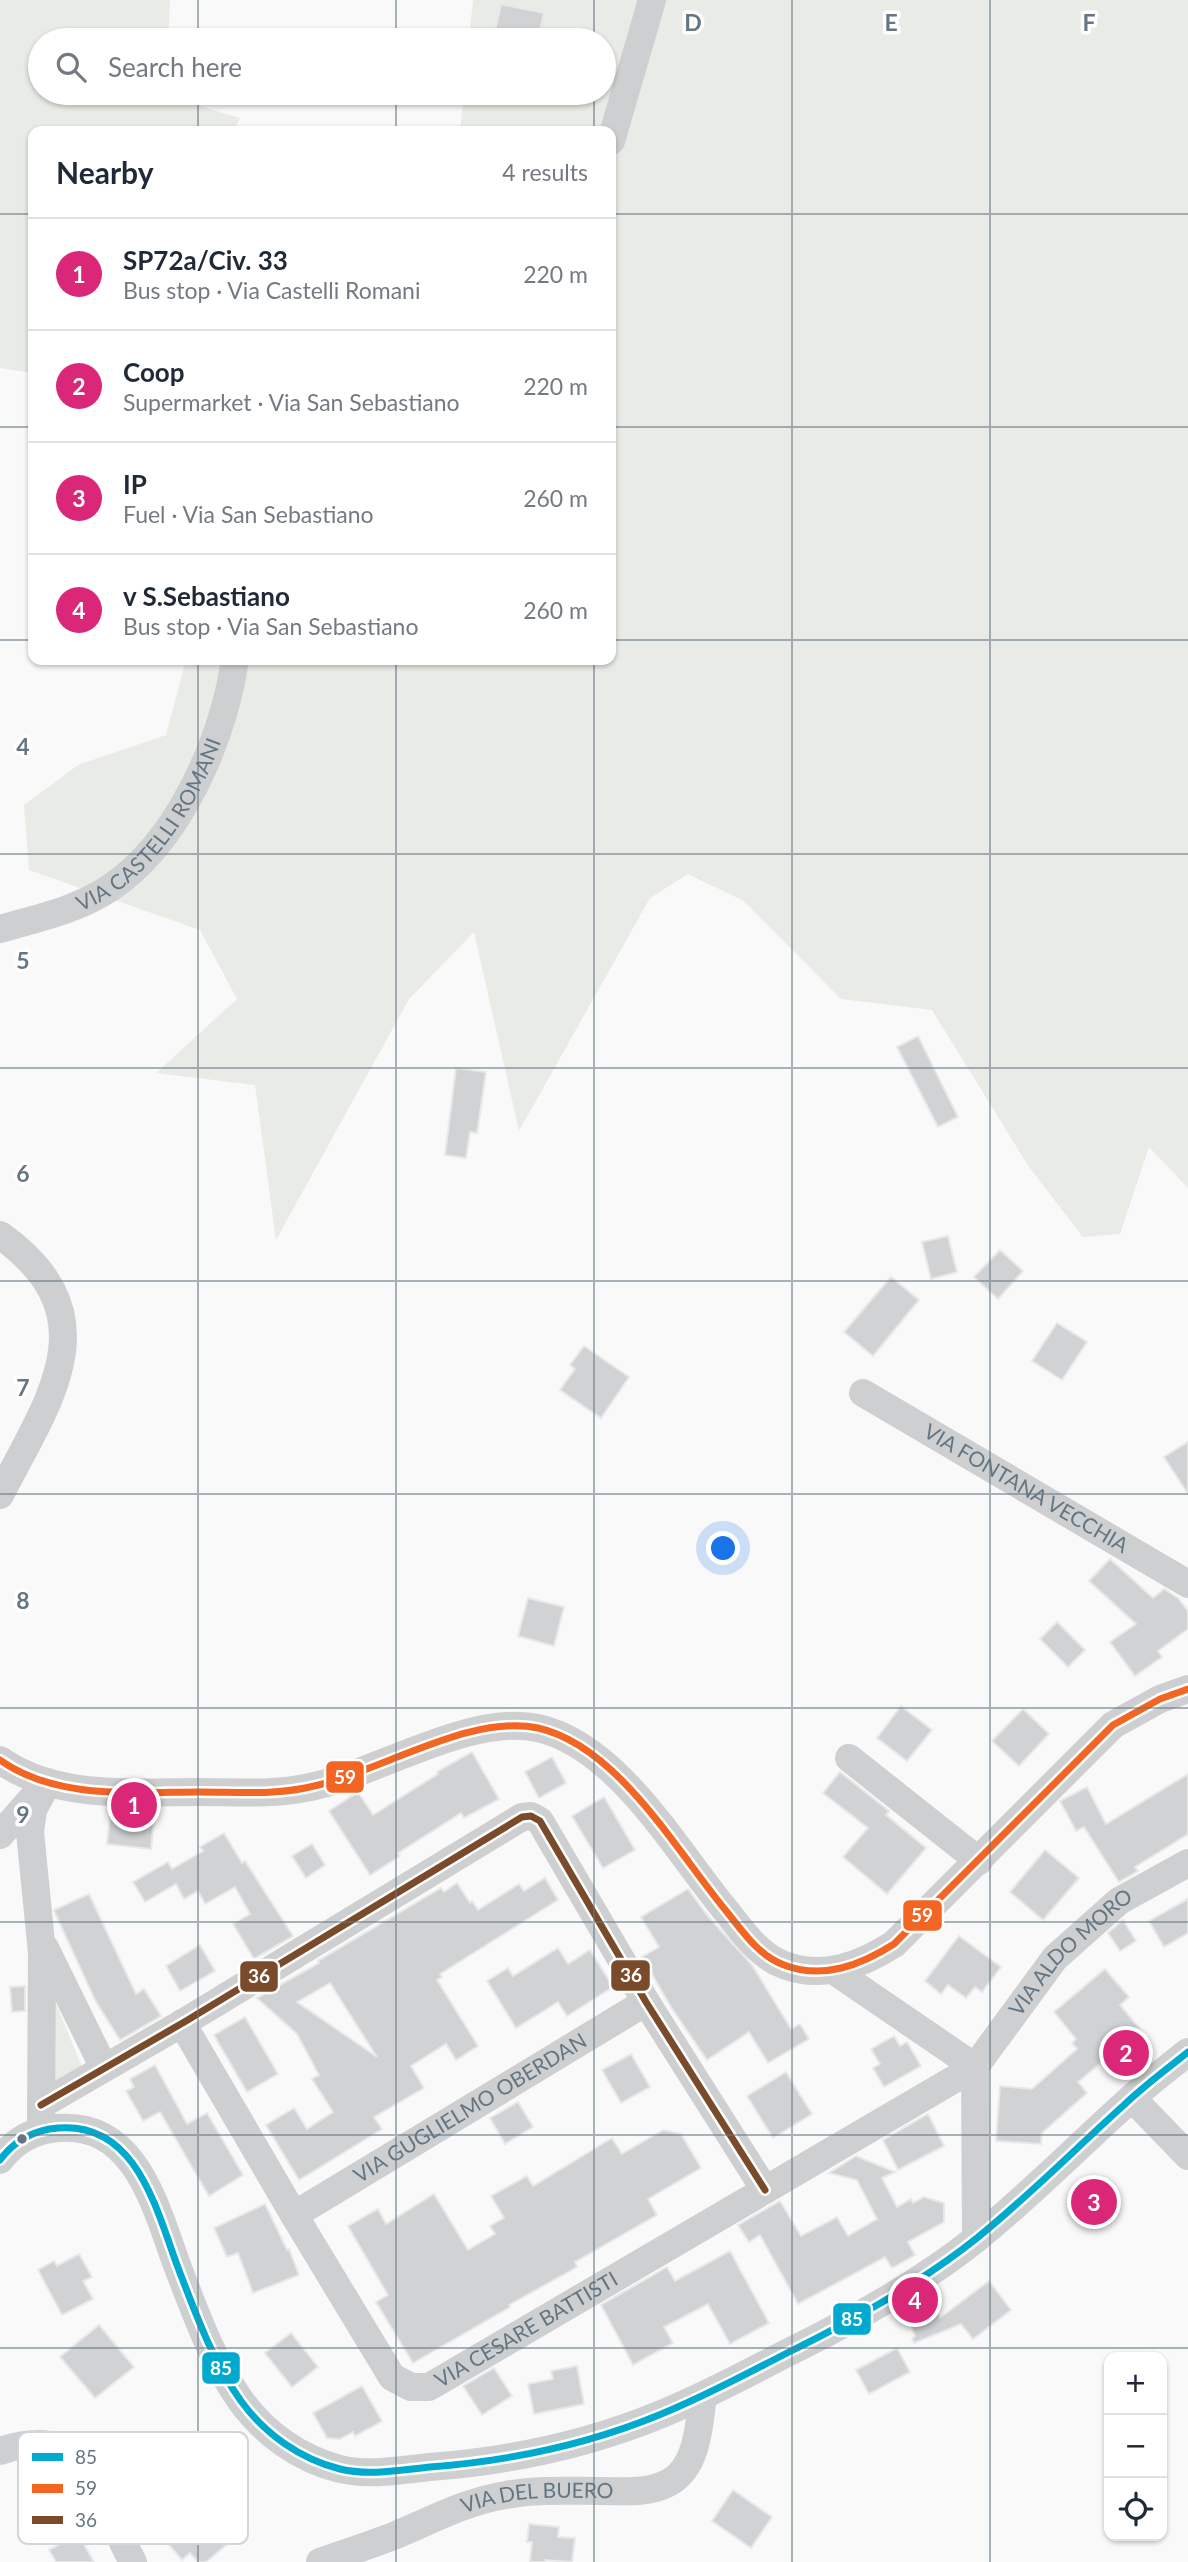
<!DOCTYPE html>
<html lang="en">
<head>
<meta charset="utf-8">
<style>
  body { margin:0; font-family:Lato,sans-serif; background:#f2f2f3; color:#1f2937 }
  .controls { position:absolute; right:21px; bottom:21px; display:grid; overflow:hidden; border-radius:14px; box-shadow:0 2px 5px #0004 }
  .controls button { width:63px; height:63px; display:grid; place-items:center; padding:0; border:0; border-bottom:2px solid #e0e1e3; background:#fff; color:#1f2937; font:35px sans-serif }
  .you { position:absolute; left:724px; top:1549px; width:24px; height:24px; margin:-18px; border:5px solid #fff; border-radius:50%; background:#1a73e8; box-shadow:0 0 0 10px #1a73e833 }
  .badge { display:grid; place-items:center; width:46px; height:46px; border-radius:50%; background:#db2777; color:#fff; font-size:23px; font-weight:700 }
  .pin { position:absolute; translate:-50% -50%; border:4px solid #fff; box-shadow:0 2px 7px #0006 }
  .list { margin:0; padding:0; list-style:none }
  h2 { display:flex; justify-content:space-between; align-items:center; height:91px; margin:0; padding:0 28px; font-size:30px }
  h2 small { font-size:23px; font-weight:400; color:#747a83 }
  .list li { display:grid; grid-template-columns:46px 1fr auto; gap:21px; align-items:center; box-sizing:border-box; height:112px; padding:0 28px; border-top:2px solid #e0e1e3 }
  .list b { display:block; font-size:26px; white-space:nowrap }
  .list p { margin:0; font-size:23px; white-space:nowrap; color:#747a83 }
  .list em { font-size:23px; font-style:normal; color:#747a83 }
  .icon { flex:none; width:38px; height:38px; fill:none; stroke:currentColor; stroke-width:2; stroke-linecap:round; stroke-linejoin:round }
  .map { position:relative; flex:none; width:1188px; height:2562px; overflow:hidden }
  .search { position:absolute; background:#fff; box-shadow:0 2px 5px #0004; left:28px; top:28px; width:588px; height:77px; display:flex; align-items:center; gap:18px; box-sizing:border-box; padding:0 24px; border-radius:38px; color:#747a83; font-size:26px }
  .panel { position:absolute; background:#fff; box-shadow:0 2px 5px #0004; left:28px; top:126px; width:588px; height:539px; border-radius:14px }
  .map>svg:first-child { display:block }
  .green { fill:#e8ebe6 }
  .building { fill:#d0d2d3; stroke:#e8e8e8; stroke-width:2; fill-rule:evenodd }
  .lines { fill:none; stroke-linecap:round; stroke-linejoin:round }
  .minor { stroke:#cecfd0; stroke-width:28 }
  .bus-1-casing { stroke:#fff; stroke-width:12 }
  .bus-2-casing { stroke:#fff; stroke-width:12 }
  .bus-3-casing { stroke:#fff; stroke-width:12 }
  .bus-1 { stroke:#00a9ce; stroke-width:7 }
  .bus-2 { stroke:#f26522; stroke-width:7 }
  .bus-3 { stroke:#7a4b2a; stroke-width:7 }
  .grid { fill:none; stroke:#657683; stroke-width:2; stroke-opacity:0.55 }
  .bus-dot { fill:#657683; stroke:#fff; stroke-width:2.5 }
  .labels { text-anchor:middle; stroke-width:7; stroke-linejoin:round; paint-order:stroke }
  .street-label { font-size:21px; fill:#657683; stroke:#fff }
  .key { fill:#fff; stroke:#d1d6da; stroke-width:2 }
  .key-label { font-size:19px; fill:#657683 }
  .grid-label { font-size:23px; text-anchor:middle; font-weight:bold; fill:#657683; stroke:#fff; stroke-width:7; stroke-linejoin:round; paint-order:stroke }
  .line-badge { stroke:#fff; stroke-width:2.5 }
  .badge-label { font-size:19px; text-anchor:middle; font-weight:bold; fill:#fff }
</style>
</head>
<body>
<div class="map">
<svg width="1188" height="2562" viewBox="0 0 1188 2562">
  <rect width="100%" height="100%" fill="#f9f9f9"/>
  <g class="green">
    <path d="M0,0H170L168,40H40V93H165L166,96L240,118L234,131H33V373L0,368Z"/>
    <path d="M473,0H1188V1188L1149,1147L1120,1234L1083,1237L1029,1167L932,1010L841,999L744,901L688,874L650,898L519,1131L474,932L409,999L276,1240L255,1085L156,1073L237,999L200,930L29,870L24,805L78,765L166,735L186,660H611V131H460L464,93H604V40H469Z"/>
    <path d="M52,1994L82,2067L54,2082Z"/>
  </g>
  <g class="building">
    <path d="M501,4L544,13L538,40H493Z"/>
    <path d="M918,1036L958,1117L938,1127L897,1047Z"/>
    <path d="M456,1068L486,1072L477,1133L470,1132L466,1158L445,1155Z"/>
    <path d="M948,1236L957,1272L931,1279L922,1242Z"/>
    <path d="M1000,1250L1023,1271L998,1299L974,1277Z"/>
    <path d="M891,1277L919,1300L873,1356L844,1332Z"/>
    <path d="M1057,1323L1087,1342L1062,1380L1032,1361Z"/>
    <path d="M584,1346L629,1377L601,1418L560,1390L575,1369L570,1365Z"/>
    <path d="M1188,1442V1494L1164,1457Z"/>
    <path d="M1110,1559L1153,1598L1164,1589L1178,1598L1188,1611V1629L1158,1651L1162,1657L1135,1676L1110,1642L1136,1624L1089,1581Z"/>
    <path d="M528,1598L564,1607L554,1646L518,1636Z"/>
    <path d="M1057,1622L1085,1650L1068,1667L1040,1639Z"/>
    <path d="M901,1706L932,1730L907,1761L877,1738Z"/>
    <path d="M1023,1709L1049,1734L1019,1766L992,1741Z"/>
    <path d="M472,1752L499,1799L464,1818L461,1813L398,1853L400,1856L370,1875L329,1811L358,1792L373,1815L438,1774L437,1772Z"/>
    <path d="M552,1757L566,1783L539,1798L525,1772Z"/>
    <path d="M840,1772L889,1811L886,1815L926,1848L887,1894L843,1857L868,1828L823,1793Z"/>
    <path d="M1188,1774V1834L1135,1867L1138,1871L1119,1882L1084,1827L1076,1831L1060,1801L1087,1787L1106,1824Z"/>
    <path d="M604,1797L635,1850L603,1868L572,1816Z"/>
    <path d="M111,1808L155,1812L151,1849L107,1844Z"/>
    <path d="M224,1833L242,1863L245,1861L293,1936L254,1959L233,1924L250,1914L235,1887L205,1904L198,1891L184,1899L176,1884L145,1902L133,1882L168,1862L172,1869L203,1851L200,1847Z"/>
    <path d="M312,1844L325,1865L306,1878L292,1856Z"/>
    <path d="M1045,1850L1079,1878L1043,1920L1010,1892Z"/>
    <path d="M545,1878L558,1900L440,1974L442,1977L437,1980L478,2046L456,2060L446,2044L411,2066L424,2088L374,2117L382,2129L299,2180L266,2125L294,2108L307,2129L333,2112L312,2079L319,2075L297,2034L257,1998L319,1963L318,1961L441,1888L444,1892L457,1883L470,1903L472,1901L478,1910L519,1884L524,1891ZM330,1983L377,2057L297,2002Z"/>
    <path d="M688,1889L707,1915L752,1965L791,2029L800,2024L809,2039L768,2063L749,2032L707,2060L671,2007L642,1957L659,1947L641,1917Z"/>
    <path d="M89,1894L136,1994L144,1989L161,2016L120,2040L95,2000L55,1913L54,1910Z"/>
    <path d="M1188,1899V1933L1164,1947L1149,1921Z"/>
    <path d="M1123,1920L1136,1941L1120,1951L1108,1933Z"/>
    <path d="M959,1936L1001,1967L982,1992L975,1987L966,1998L948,1985L941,1994L925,1981Z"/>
    <path d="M200,1945L215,1971L180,1991L166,1966Z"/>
    <path d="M558,1948L568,1964L590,1950L613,1987L567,2016L558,2002L516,2028L487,1981L508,1968L513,1976Z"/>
    <path d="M1105,1969L1129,1997L1120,2005L1141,2030L1078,2082L1087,2093L1042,2133L1041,2144L996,2141L1000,2086L1032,2089L1077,2049L1072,2043L1076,2039L1054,2012Z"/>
    <path d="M25,1986V2011L12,2012L10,1987Z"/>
    <path d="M245,2017L278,2074L247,2092L214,2035Z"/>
    <path d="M894,2036L900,2046L907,2042L921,2066L884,2087L873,2068L880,2064L871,2049Z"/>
    <path d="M631,2054L650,2087L621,2103L602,2070Z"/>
    <path d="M155,2065L187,2124L207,2113L243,2175L209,2196L160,2112L143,2121L126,2091L134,2087L130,2079Z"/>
    <path d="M786,2072L812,2114L773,2138L747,2096Z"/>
    <path d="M518,2102L533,2127L505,2144L490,2118Z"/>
    <path d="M928,2114L944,2146L898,2170L883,2140Z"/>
    <path d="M663,2130L681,2134L701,2168L648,2199L657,2215L575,2262L577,2267L509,2305L510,2307L413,2363L376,2302L388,2295L348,2226L378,2209L386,2224L434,2194L468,2250L495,2234L490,2226L504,2218L491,2196L527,2176L533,2186L612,2138L622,2154Z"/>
    <path d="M856,2156L895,2172L882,2178L897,2207L911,2199L913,2203L924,2197L944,2203V2222L908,2242L915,2255L892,2268L885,2257L798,2304L760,2235L749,2242L738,2225L780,2201L801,2236L837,2217L848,2236L877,2219L857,2180L829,2173Z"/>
    <path d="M1095,2190L1107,2203L1092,2215L1081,2202Z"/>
    <path d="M265,2204L287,2250L289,2249L299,2275L253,2293L238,2253L227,2257L214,2228Z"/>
    <path d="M730,2251L769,2323L730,2344L708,2304L664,2327L673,2343L633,2365L601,2305L667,2267L675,2281Z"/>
    <path d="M79,2254L92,2277L83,2281L93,2299L62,2315L38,2270L54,2261L57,2266Z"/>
    <path d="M989,2281L1011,2310L973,2339L961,2324L914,2343L912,2339L915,2336L905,2311L933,2301L940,2318Z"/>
    <path d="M99,2325L134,2367L95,2398L60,2357Z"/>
    <path d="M291,2333L318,2367L292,2387L265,2353Z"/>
    <path d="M897,2348L910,2372L869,2394L856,2370Z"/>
    <path d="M577,2366L584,2404L534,2414L528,2384L553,2379L551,2371Z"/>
    <path d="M494,2368L512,2396L482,2415L463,2386Z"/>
    <path d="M362,2386L382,2421L355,2436L353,2432L340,2439L327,2438L313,2413Z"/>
    <path d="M178,2486L226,2545L206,2562H198L190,2553L182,2560L159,2533L168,2524L154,2508Z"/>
    <path d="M733,2490L772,2517L751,2548L712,2521Z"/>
    <path d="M529,2524L559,2527L558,2537L575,2538L572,2562L545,2560V2562H530L532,2542H527Z"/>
    <path d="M78,2534L94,2562H56L49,2550Z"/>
  </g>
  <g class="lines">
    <g class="minor">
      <path d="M611,141L652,0"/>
      <path id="s1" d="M0,929C38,918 77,910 110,888C179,842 223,740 235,660"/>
      <path d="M0,1235C113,1316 49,1399 0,1495"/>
      <path id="s2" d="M863,1393L1188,1584"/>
      <path d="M849,1758L979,1861"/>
      <path d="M0,1760C56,1800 134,1792 200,1792C235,1792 271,1795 305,1788C376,1775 468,1713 538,1728C618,1746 677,1852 727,1912C743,1932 759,1956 784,1965C823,1980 861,1965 894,1944L1113,1725L1160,1699L1188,1689"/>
      <path d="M0,1835L36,1794"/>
      <path d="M45,1948L104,2068"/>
      <path d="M833,1970L975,2067L976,2239"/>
      <path id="s3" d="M182,2023L294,2215L392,2377L411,2387H429L975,2067L1055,1958L1119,1901L1188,1863"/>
      <path d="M1132,2098L1188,2156"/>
      <path d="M41,2105L186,2021L522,1817L531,1816L540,1821L646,2002L765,2190"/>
      <path d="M41,2120L42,1953L30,1832L33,1810L48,1782"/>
      <path d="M0,2160C14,2141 34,2130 58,2128C141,2121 158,2219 182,2278C198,2320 215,2365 241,2401C265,2434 300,2459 340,2469C369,2476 401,2470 430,2467C509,2461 586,2445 659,2415C704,2397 746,2374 789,2352C854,2320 921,2283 977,2238C1029,2196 1075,2149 1124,2105C1144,2086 1167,2069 1188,2052"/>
      <path id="s4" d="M294,2215L646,2002"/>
      <path d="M0,2451C95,2419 97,2500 133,2562"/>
      <path id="s5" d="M320,2562C345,2553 371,2545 396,2535C432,2520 467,2501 506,2495C537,2489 570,2491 602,2491C624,2491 649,2494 670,2482C698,2466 699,2424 703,2396"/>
    </g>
    <defs>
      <path id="bus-1" d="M0,2160C14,2141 34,2130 58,2128C141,2121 158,2219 182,2278C198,2320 215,2365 241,2401C265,2434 300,2459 340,2469C369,2476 401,2470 430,2467C509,2461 586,2445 659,2415C704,2397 746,2374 789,2352C854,2320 921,2283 977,2238C1029,2196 1075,2149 1124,2105C1144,2086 1167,2069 1188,2052"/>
      <path id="bus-2" d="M0,1760C56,1800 134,1792 200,1792C235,1792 271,1795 305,1788C376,1775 468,1713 538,1728C618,1746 677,1852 727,1912C743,1932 759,1956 784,1965C823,1980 861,1965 894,1944L1113,1725L1160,1699L1188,1689"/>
      <path id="bus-3" d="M41,2105L186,2021L522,1817L531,1816L540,1821L646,2002L765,2190"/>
    </defs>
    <use href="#bus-1" class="bus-1-casing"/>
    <use href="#bus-2" class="bus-2-casing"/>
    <use href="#bus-3" class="bus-3-casing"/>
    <use href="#bus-1" class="bus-1"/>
    <use href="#bus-2" class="bus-2"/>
    <use href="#bus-3" class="bus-3"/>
  </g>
  <path class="grid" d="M198,0V40M396,0V40M594,0V40M792,0V2562M990,0V2562M198,93V131M396,93V131M594,93V131M0,214H33M611,214H1188M0,427H33M611,427H1188M0,640H33M611,640H1188M198,660V2562M396,660V2562M594,660V2562M0,854H1188M0,1068H1188M0,1281H1188M0,1494H1188M0,1708H1188M0,1922H1188M0,2135H1188M0,2348H1188"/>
  <circle class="bus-dot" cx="22" cy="2139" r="6"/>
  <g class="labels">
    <g class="street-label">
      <text dy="7" stroke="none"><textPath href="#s1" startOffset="192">VIA CASTELLI ROMANI</textPath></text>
      <text dy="7" stroke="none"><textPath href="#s2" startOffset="189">VIA FONTANA VECCHIA</textPath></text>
      <text dy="7" stroke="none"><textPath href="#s3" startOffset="1234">VIA ALDO MORO</textPath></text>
      <text dy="7" stroke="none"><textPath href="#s4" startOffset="206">VIA GUGLIELMO OBERDAN</textPath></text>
      <text dy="7" stroke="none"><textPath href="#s3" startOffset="564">VIA CESARE BATTISTI</textPath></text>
      <text dy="7" stroke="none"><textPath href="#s5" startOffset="229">VIA DEL BUERO</textPath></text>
    </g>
  </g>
  <rect x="18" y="2432" width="230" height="112" rx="10" class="key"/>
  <rect x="32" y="2453" width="31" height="8" fill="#00a9ce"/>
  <rect x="32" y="2484" width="31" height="9" fill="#f26522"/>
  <rect x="32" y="2516" width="31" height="8" fill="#7a4b2a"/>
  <g class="key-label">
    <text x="75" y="2464">85</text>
    <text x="75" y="2495">59</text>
    <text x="75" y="2527">36</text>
  </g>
  <g class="grid-label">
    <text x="693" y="31">D</text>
    <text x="891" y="31">E</text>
    <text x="1089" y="31">F</text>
    <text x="23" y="755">4</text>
    <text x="23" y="969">5</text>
    <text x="23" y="1182">6</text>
    <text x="23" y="1396">7</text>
    <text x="23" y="1609">8</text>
    <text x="23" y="1823">9</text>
  </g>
  <g class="line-badge">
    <rect x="325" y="1760" width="40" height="34" rx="7" fill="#f26522"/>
    <rect x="902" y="1899" width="41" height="33" rx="7" fill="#f26522"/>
    <rect x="610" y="1959" width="41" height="33" rx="7" fill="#7a4b2a"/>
    <rect x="239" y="1960" width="40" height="33" rx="7" fill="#7a4b2a"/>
    <rect x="832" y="2302" width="40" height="34" rx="7" fill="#00a9ce"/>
    <rect x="201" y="2351" width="40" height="34" rx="7" fill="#00a9ce"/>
  </g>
  <g class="badge-label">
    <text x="345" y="1784">59</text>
    <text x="922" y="1922">59</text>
    <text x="631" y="1982">36</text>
    <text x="259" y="1983">36</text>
    <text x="852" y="2326">85</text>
    <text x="221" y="2375">85</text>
  </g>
</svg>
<div class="controls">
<button>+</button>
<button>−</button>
<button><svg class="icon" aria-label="locate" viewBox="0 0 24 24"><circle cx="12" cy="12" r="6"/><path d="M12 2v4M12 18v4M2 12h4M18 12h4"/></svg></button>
</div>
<div class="you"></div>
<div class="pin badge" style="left:134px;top:1805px">1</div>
<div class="pin badge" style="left:1126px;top:2053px">2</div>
<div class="pin badge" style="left:1094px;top:2202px">3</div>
<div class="pin badge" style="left:915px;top:2300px">4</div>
<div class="search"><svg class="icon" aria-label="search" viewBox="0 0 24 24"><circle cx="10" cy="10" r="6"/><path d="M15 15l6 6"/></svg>Search here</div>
<section class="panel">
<h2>Nearby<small>4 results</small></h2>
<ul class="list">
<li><span class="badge">1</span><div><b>SP72a/Civ. 33</b><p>Bus stop · Via Castelli Romani</p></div><em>220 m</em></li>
<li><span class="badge">2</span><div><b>Coop</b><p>Supermarket · Via San Sebastiano</p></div><em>220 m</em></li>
<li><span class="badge">3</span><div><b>IP</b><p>Fuel · Via San Sebastiano</p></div><em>260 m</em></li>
<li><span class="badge">4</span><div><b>v S.Sebastiano</b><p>Bus stop · Via San Sebastiano</p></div><em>260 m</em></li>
</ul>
</section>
</div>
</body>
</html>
